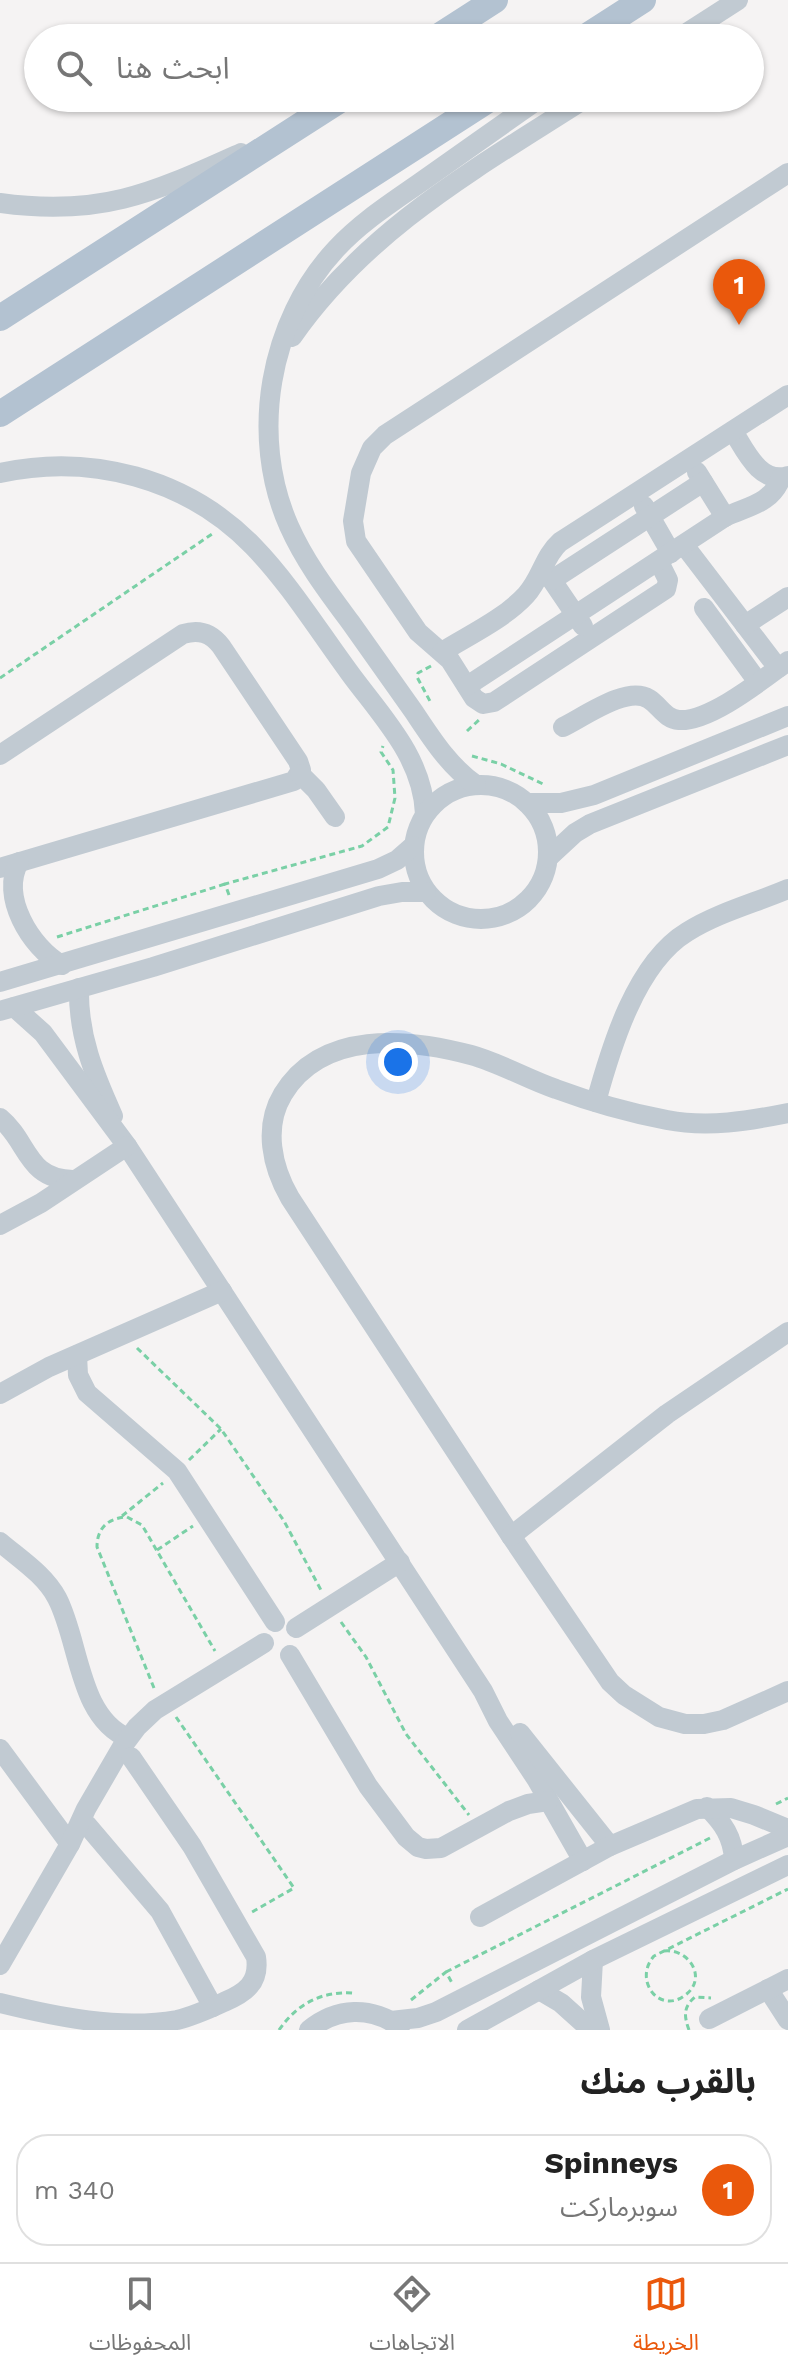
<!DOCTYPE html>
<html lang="ar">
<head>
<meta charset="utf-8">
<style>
  body { margin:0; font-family:"Work Sans","Noto Sans Arabic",sans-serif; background:#f2f2f2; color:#222; direction:rtl }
  .you { position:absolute; left:398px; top:1062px; width:28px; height:28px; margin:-20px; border:6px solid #fff; border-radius:50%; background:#1a73e8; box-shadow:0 0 0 12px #1a73e833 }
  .badge { display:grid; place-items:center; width:52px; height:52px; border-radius:50%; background:#ea580c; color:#fff; font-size:26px; font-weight:700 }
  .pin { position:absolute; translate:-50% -66px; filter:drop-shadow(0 2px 4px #0008) }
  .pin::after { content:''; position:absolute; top:42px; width:28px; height:24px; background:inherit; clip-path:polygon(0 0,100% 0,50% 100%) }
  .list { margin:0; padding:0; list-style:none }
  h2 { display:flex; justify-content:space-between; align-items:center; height:104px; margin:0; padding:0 32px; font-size:34px }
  h2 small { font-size:26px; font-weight:400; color:#767676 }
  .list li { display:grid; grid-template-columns:52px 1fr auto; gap:24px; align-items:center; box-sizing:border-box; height:112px; margin:0 16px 16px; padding:0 16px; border:2px solid #e0e0e0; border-radius:32px }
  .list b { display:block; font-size:30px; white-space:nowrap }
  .list p { margin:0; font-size:26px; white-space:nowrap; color:#767676 }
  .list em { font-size:26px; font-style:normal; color:#767676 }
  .icon { flex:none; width:44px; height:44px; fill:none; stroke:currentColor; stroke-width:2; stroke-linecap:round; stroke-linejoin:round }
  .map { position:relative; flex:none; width:788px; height:2030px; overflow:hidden; direction:ltr }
  .search { position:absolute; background:#fff; box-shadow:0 2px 6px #0004; left:24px; right:24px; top:24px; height:88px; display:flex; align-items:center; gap:20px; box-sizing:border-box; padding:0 28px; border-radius:44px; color:#767676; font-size:30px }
  .sheet { height:232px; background:#fff }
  nav { display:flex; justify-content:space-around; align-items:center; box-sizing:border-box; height:112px; border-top:2px solid #e0e0e0; background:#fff; font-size:22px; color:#767676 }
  nav a { display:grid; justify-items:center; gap:4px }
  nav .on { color:#ea580c }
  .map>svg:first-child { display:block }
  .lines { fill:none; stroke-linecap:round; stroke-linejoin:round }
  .path { stroke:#7ad0a6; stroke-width:3; stroke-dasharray:6 4; stroke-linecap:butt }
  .minor { stroke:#c1cad2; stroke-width:20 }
  .major { stroke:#b3c2d1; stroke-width:26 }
</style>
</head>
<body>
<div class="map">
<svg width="788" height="2030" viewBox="0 0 788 2030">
  <rect width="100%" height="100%" fill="#f5f3f3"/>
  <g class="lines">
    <g class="path">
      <path d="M431,666L418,673L417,677L431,703"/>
      <path d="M0,678L212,534"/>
      <path d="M467,731L479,720"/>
      <path d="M472,756L501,764L543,784"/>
      <path d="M229,895L225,884L362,846L388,827L395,798L393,770L381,752L383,746"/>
      <path d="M57,937L225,884"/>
      <path d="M137,1348L221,1429L284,1521L322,1592"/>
      <path d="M189,1460L221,1429"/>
      <path d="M122,1516L163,1483"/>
      <path d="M157,1550L193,1526"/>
      <path d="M341,1622L366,1657L406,1734L469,1815"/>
      <path d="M154,1688L97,1547C97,1528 108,1518 127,1517L142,1525L215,1651"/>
      <path d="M176,1717L294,1888L252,1912"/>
      <path d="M776,1804L788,1798"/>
      <path d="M664,1951C689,1948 709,1979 684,1996C659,2014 633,1980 654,1956L788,1889"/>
      <path d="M446,1972L710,1838"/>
      <path d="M411,2000L446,1972L452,1983"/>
      <path d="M279,2030C297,2004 321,1991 353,1993"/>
      <path d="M689,2030C684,2016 683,2007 695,1997L711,1998"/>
    </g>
    <g class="minor">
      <path d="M679,38L738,0"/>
      <path d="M0,203C101,217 152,193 241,153"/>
      <path d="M292,337C368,228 477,168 586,98"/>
      <path d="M733,431C745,450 760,485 788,476"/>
      <path d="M697,472L725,517"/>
      <path d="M0,473C90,453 187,478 253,546C289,583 318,630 349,672C381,716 423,757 425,814"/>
      <path d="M644,506L671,553"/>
      <path d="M684,545L778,668"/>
      <path d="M659,562L668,580L666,589L494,702L483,704L474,698L450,660L418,632L356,541L353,521L361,473L372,448L385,435L788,173"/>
      <path d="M545,570L583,626"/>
      <path d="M552,580L703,482"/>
      <path d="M704,608L758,682"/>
      <path d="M745,625L788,597"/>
      <path d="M442,652C469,635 504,619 526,595C541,579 544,556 560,542L788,395"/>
      <path d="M467,686L725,517C748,506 771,504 781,478"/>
      <path d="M563,727C584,717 627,685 649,699C660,706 665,719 679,720C710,722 763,679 788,661"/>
      <path d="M0,755L183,634C199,629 211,633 221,646L298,761L301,770L294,781L0,868"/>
      <path d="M300,774L316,790L335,817"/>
      <circle cx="481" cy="852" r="67"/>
      <path d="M476,785C449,766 432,739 414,712C393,682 372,653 351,623C328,592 305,562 289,526C249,436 269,321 336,249C361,222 391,203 421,182C461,154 500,126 540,98"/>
      <path d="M527,803H561L594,795L788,716"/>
      <path d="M548,858L575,833L590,824L788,745"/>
      <path d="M19,862C0,896 30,947 62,965"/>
      <path d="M0,982L378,869L397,860L413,846"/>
      <path d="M79,988C78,1036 94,1074 113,1116"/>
      <path d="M14,1007L43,1033L127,1146L483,1691L498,1721L537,1780L583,1861"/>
      <path d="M0,1011L153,967L379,896L402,892H426"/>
      <path d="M596,1102C611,1047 636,963 687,932C717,913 755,903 788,889"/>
      <path d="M788,1113C748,1121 708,1128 667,1120C630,1113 591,1102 556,1089C527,1079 500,1063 471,1055C407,1038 322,1030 283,1094C263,1127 272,1167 290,1198L511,1536L610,1682L624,1695L659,1717L685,1724H704L723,1720L788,1691"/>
      <path d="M0,1118C29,1142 26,1179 73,1180"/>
      <path d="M0,1225L41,1203L127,1146"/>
      <path d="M77,1355L78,1375L87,1393L177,1471L275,1622"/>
      <path d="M0,1394L49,1367L222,1291"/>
      <path d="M511,1536L667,1414L788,1332"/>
      <path d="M0,1542C20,1559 45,1575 57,1598C80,1642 78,1717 128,1738"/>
      <path d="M296,1628L400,1562"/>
      <path d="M290,1655L368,1786L406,1837L418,1847L426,1849L441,1848L509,1811L528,1804L548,1801"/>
      <path d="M520,1733L610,1846"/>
      <path d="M0,1749L70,1844"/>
      <path d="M707,1807C723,1823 733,1837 734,1860"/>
      <path d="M87,1825L160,1911L213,2007"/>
      <path d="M480,1917L610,1846L697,1809L731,1808L754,1815L788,1829"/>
      <path d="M593,1960L591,1997L600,2030"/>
      <path d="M0,1965L70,1844L86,1809L122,1747L137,1727L155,1710L264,1643"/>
      <path d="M768,1989L788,2020"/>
      <path d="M539,1990L561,2003L591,2030"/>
      <path d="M0,2003C57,2017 119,2030 177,2020C194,2016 209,2009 224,2002C245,1993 260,1983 256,1957L192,1846L131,1757"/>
      <path d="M709,2019L788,1979"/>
      <path d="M391,2021L418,2018L436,2012L734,1860L788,1836"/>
      <path d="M309,2030C337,2007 371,2006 400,2027"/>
      <path d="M467,2030L593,1960L788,1865"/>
    </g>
    <g class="major">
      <path d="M436,38L495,0"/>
      <path d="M584,38L643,0"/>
      <path d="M0,318L343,98"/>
      <path d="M0,414L491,98"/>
    </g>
  </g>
</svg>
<div class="you"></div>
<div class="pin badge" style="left:739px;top:325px">1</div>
<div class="search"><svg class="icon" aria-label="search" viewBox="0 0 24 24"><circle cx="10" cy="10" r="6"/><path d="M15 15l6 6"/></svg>ابحث هنا</div>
</div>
<section class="sheet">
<h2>بالقرب منك<small></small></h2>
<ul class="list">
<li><span class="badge">1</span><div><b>Spinneys</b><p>سوبرماركت</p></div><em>340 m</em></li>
</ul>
</section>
<nav>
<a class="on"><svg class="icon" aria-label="map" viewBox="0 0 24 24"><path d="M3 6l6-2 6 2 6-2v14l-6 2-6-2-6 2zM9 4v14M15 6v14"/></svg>الخريطة</a>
<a><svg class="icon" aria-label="directions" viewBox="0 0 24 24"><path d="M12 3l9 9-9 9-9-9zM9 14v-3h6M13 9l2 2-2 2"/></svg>الاتجاهات</a>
<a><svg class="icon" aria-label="saved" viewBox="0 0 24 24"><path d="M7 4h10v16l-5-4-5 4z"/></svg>المحفوظات</a>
</nav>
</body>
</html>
